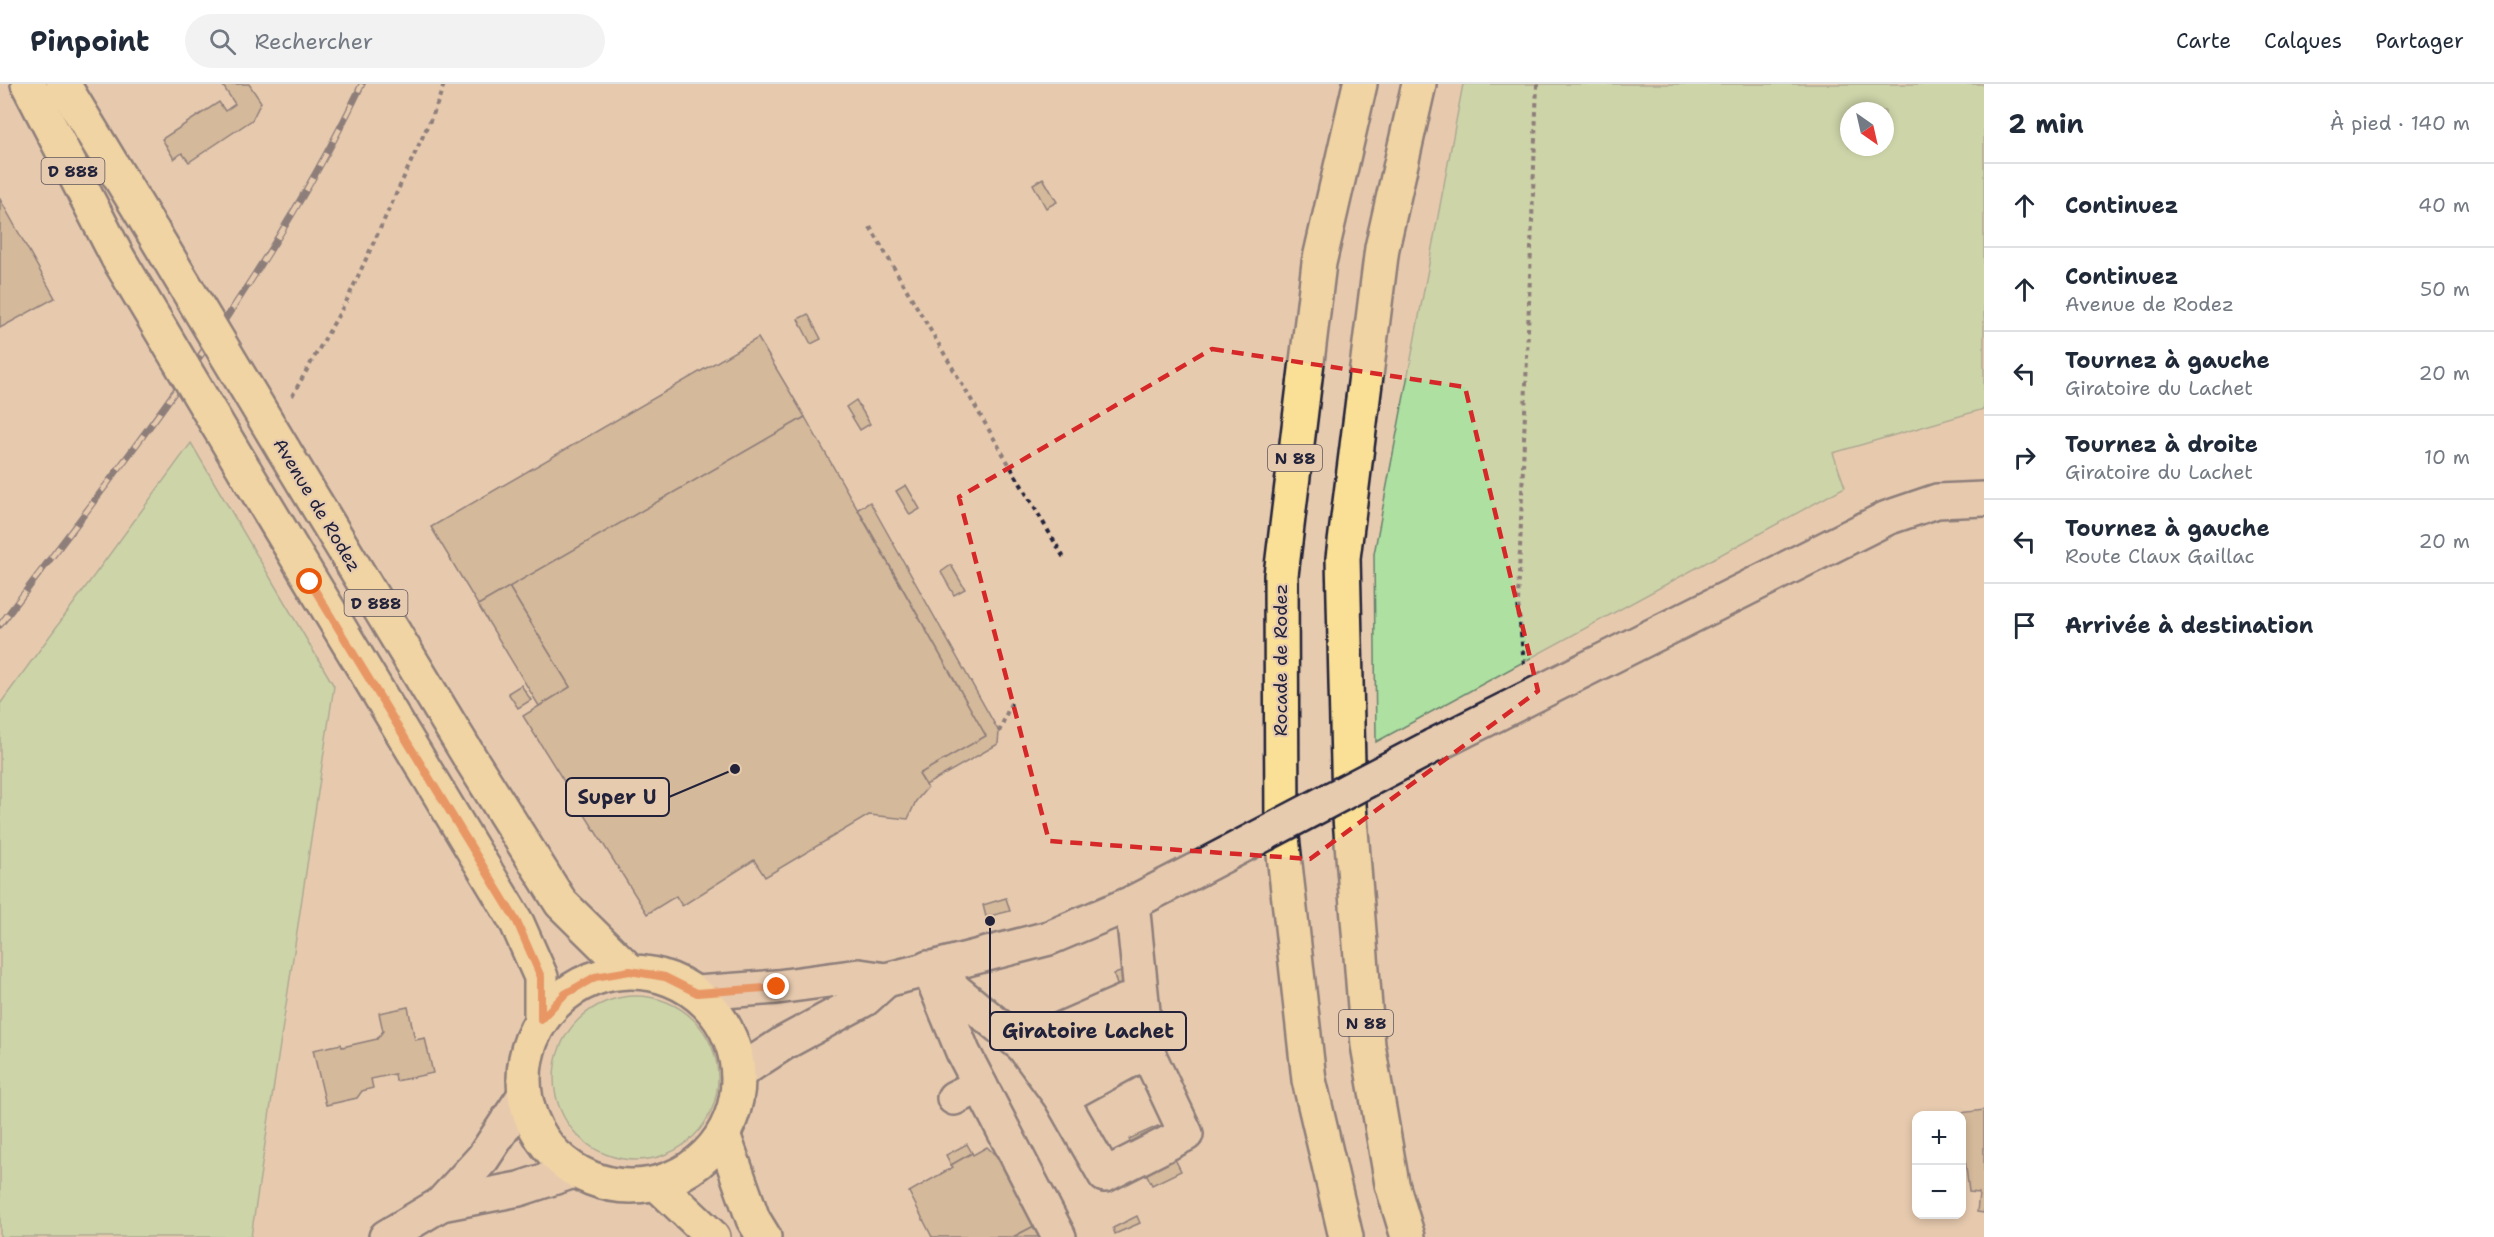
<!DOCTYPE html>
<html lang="fr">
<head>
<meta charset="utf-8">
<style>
  body { margin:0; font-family:"Shantell Sans",sans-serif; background:#f2f2f3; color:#1f2937 }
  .controls { position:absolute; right:18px; bottom:18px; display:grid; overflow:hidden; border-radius:12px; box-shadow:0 3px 9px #0003 }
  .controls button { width:54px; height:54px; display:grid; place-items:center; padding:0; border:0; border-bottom:2px solid #e0e1e3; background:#fff; color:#1f2937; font:30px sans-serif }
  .compass { position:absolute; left:1840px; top:18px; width:54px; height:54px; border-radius:50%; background:#fff; box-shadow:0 3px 9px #0003; rotate:146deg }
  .stop { position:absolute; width:18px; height:18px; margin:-14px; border:4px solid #ea580c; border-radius:50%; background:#fff }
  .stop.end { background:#ea580c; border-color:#fff; box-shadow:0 2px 6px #0008 }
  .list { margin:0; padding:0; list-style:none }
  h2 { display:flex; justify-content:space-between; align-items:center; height:78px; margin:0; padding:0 24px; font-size:26px }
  h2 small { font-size:20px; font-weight:400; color:#747a83 }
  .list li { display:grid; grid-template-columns:39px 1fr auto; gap:18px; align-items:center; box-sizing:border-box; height:84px; padding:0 24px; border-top:2px solid #e0e1e3 }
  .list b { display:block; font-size:22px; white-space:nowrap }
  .list p { margin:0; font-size:20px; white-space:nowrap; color:#747a83 }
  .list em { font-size:20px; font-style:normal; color:#747a83 }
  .icon { flex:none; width:33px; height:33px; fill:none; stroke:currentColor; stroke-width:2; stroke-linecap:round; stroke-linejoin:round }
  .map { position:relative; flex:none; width:1984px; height:1153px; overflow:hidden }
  header { display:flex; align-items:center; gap:36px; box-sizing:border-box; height:84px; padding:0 30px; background:#fff; border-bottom:2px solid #e0e1e3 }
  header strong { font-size:28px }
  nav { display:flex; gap:33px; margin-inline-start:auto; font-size:21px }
  .search { width:420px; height:54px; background:#f2f2f3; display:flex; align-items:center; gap:15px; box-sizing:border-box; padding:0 21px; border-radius:33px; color:#747a83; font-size:22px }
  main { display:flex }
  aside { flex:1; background:#fff }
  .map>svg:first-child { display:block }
  .green { fill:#ade0a1; stroke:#68816e; stroke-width:1.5; fill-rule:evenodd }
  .building { fill:#bda482; stroke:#22223b; stroke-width:1.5 }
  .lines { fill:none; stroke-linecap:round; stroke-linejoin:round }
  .minor-casing { stroke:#22223b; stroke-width:38 }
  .major-casing { stroke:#22223b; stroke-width:38 }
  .highway-casing { stroke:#22223b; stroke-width:38 }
  .path { stroke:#22223b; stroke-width:4; stroke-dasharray:4.5 4.5; stroke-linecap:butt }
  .minor { stroke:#e7cbae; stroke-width:33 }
  .major { stroke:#fadf96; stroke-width:33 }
  .highway { stroke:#fadf96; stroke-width:33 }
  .rail-casing { stroke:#22223b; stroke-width:7 }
  .rail { stroke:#e7cbae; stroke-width:4.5; stroke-dasharray:14; stroke-linecap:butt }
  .minor-bridge-casing { stroke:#22223b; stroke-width:38; stroke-linecap:butt }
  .major-bridge-casing { stroke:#22223b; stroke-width:38; stroke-linecap:butt }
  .minor-bridge { stroke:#e7cbae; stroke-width:33 }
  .major-bridge { stroke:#fadf96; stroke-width:33 }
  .route { stroke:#ea580c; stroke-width:8 }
  .marked { fill:none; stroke:#d62828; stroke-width:4.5; stroke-dasharray:12 8; stroke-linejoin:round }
  .labels { text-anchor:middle; stroke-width:4.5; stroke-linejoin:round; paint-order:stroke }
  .shield { fill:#e7cbae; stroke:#5d555e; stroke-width:1.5 }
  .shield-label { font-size:16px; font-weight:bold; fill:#22223b }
  .street-label { font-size:18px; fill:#22223b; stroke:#e7cbae }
  .leader { fill:none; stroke:#22223b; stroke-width:2 }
  .callout-dot { fill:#22223b; stroke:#e7cbae; stroke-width:2 }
  .callout { fill:#e7cbae; stroke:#22223b; stroke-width:2 }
  .callout-label { font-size:20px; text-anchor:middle; font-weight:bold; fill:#22223b }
</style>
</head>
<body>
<header>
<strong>Pinpoint</strong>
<div class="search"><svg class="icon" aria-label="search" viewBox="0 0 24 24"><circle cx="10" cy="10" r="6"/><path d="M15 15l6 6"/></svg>Rechercher</div>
<nav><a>Carte</a><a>Calques</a><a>Partager</a></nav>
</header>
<main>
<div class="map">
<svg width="1984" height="1153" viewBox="0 0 1984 1153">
  <rect width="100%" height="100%" fill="#e7cbae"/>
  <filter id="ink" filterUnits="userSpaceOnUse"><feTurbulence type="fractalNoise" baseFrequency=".0167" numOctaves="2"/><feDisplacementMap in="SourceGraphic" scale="12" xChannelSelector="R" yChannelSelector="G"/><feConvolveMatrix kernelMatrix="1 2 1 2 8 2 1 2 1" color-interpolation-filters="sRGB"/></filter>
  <g filter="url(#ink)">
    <g class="green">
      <path d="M1463,0H1984V325L1833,369L1845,403L1376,658L1374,470ZM1849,27H1885V63H1849Z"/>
      <path d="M191,359L334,602L251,1153H0V620Z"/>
      <circle cx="636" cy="994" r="82"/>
    </g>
    <g class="building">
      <path d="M226,0H249L261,18L252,36L189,78L182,69L174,75L162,55L219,18L225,27L235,20L223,2Z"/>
      <path d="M1043,94L1057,118L1046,124L1033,100Z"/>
      <path d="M0,115L55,214L0,244Z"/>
      <path d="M808,230L821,255L811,260L798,235Z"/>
      <path d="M758,254L805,333L478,521L431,443Z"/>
      <path d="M856,316L870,340L860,346L846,323Z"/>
      <path d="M805,333L986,652L919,690L927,704L916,717L908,735L869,731L765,793L754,776L682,822L676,812L647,830L523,632L570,603L509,503Z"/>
      <path d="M906,401L920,425L910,431L896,407Z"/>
      <path d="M870,418L999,648L998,660L926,701L919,690L986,652L858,425Z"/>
      <path d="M951,481L965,505L954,511L941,488Z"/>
      <path d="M509,503L570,603L539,622L478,521Z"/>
      <path d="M521,601L531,616L518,624L508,609Z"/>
      <path d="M1006,814L1010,827L986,833L983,821Z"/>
      <path d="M1124,887L1128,903L1118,905L1114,890Z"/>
      <path d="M408,923L415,956L425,954L433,989L396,997L395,990L371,995L373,1004L362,1007L357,1014L326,1021L313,966L341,960L342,963L377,955L383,947L379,929Z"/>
      <path d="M1984,1026V1129L1977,1128L1979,1109L1969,1108L1962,1050V1032L1959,1029Z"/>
      <path d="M1158,1042L1181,1087L1152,1101L1129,1055Z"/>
      <path d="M967,1060L972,1069L951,1081L946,1071Z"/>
      <path d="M987,1063L1012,1087L1038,1140L1013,1153H932L909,1108L953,1083L951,1081L972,1069L973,1071Z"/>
      <path d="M1137,1132L1140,1139L1115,1150L1113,1144Z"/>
      <path d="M1038,1140L1045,1153H1013Z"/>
    </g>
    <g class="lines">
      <defs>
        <g id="minor">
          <path d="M1433,662L1887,434L1937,417L1984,415"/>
          <path d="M928,884L1023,962L1061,1014L1105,1091L1186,1050L1147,967"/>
          <path d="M930,888L963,968L1059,1153"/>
          <path d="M697,909L777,903L859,892L886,896L1049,854L1132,819L1196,786"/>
          <path d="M1023,962L1140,911"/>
          <path d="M1042,988L1144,938"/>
          <path d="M738,989L784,959L865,915L886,896"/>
          <path d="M954,1014L980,1001"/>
          <path d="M1061,1014L1147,967L1132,819"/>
          <path d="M441,1120L519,1105L574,1087"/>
          <path d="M386,1153L441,1120L483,1074L524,1012"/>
        </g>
        <g id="major">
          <path d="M28,0L118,174"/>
          <path d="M63,0L153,148"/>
          <path d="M283,365L470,674L561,819L630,887"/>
          <path d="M245,387L517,839L541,893V935"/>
          <circle cx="631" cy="995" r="107"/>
        </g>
        <g id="highway">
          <path d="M723,1050L753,1135L764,1153"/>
          <path d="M657,1100L713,1153"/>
          <path d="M1346,1153L1309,996L1282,753L1281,491L1319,179L1360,0"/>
          <path d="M1408,1153L1392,1100L1368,961L1349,721L1343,474L1382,164L1419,0"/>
        </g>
      </defs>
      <use href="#minor" class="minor-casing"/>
      <use href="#major" class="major-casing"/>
      <use href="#highway" class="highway-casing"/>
      <g class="path">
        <path d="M870,143L1064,474"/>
        <path d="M292,312L347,216L435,26L444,0"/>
        <path d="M1524,580L1518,519L1537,0"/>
        <path d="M999,648L1011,619"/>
      </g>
      <use href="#minor" class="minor"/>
      <use href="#major" class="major"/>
      <use href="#highway" class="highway"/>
      <defs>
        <path id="rail" d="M0,541C131,368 268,197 362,0"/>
      </defs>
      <use href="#rail" class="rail-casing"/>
      <use href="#rail" class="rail"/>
      <defs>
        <path id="minor-bridge" d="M1196,786L1433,662"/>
        <g id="major-bridge">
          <path d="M153,148L283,365"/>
          <path d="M118,174L245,387"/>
        </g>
      </defs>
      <use href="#minor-bridge" class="minor-bridge-casing"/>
      <use href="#major-bridge" class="major-bridge-casing"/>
      <use href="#minor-bridge" class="minor-bridge"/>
      <use href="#major-bridge" class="major-bridge"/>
    </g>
  </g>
  <g class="lines" filter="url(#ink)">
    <path class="route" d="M310,498L517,838L541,893V935L565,910L595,893L630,887L665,893L697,909L777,903"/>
  </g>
  <path d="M0 0H1984V1153H0ZM1212,265L1465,303L1538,607L1310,775L1049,757L959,413Z" fill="#e7cbae" fill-opacity=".55" fill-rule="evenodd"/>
  <path class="marked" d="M1212,265L1465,303L1538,607L1310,775L1049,757L959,413Z"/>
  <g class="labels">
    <g class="shield">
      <rect x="41.5" y="74" width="63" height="26" rx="4.5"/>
      <rect x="1268" y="361" width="54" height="26" rx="4.5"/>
      <rect x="344.5" y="506" width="63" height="26" rx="4.5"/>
      <rect x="1339" y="926" width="54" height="26" rx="4.5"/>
    </g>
    <g class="shield-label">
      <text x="73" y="93">D 888</text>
      <text x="1295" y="380">N 88</text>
      <text x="376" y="525">D 888</text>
      <text x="1366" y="945">N 88</text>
    </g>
    <g class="street-label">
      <text transform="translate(317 421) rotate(59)" y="6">Avenue de Rodez</text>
      <text transform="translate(1281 576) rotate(-90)" y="6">Rocade de Rodez</text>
    </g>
  </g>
  <path class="leader" d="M735 685L669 713M990 837L990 947"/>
  <g class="callout-dot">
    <circle cx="735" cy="685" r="6"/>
    <circle cx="990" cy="837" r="6"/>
  </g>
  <g class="callout">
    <rect x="566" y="694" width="103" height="38" rx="6"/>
    <rect x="990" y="928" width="196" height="38" rx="6"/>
  </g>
  <g class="callout-label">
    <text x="617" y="720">Super U</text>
    <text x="1088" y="954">Giratoire Lachet</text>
  </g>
</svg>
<div class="controls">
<button>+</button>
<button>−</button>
</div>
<svg class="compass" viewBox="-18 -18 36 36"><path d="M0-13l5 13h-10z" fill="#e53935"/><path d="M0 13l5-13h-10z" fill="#747a83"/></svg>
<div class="stop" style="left:310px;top:498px"></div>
<div class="stop end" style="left:777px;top:903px"></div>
</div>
<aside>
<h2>2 min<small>À pied · 140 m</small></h2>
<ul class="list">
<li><svg class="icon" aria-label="ahead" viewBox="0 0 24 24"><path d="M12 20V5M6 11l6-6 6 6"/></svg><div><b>Continuez</b></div><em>40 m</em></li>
<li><svg class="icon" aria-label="ahead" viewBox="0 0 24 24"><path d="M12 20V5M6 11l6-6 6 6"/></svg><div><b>Continuez</b><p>Avenue de Rodez</p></div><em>50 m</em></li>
<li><svg class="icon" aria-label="left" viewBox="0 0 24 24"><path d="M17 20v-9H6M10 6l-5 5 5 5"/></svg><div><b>Tournez à gauche</b><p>Giratoire du Lachet</p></div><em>20 m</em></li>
<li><svg class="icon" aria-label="right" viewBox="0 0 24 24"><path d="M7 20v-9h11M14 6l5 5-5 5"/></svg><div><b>Tournez à droite</b><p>Giratoire du Lachet</p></div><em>10 m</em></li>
<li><svg class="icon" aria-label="left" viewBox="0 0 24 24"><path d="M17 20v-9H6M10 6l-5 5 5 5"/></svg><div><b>Tournez à gauche</b><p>Route Claux Gaillac</p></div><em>20 m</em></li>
<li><svg class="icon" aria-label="arrive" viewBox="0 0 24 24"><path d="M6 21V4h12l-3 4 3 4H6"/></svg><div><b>Arrivée à destination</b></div></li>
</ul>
</aside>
</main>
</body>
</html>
